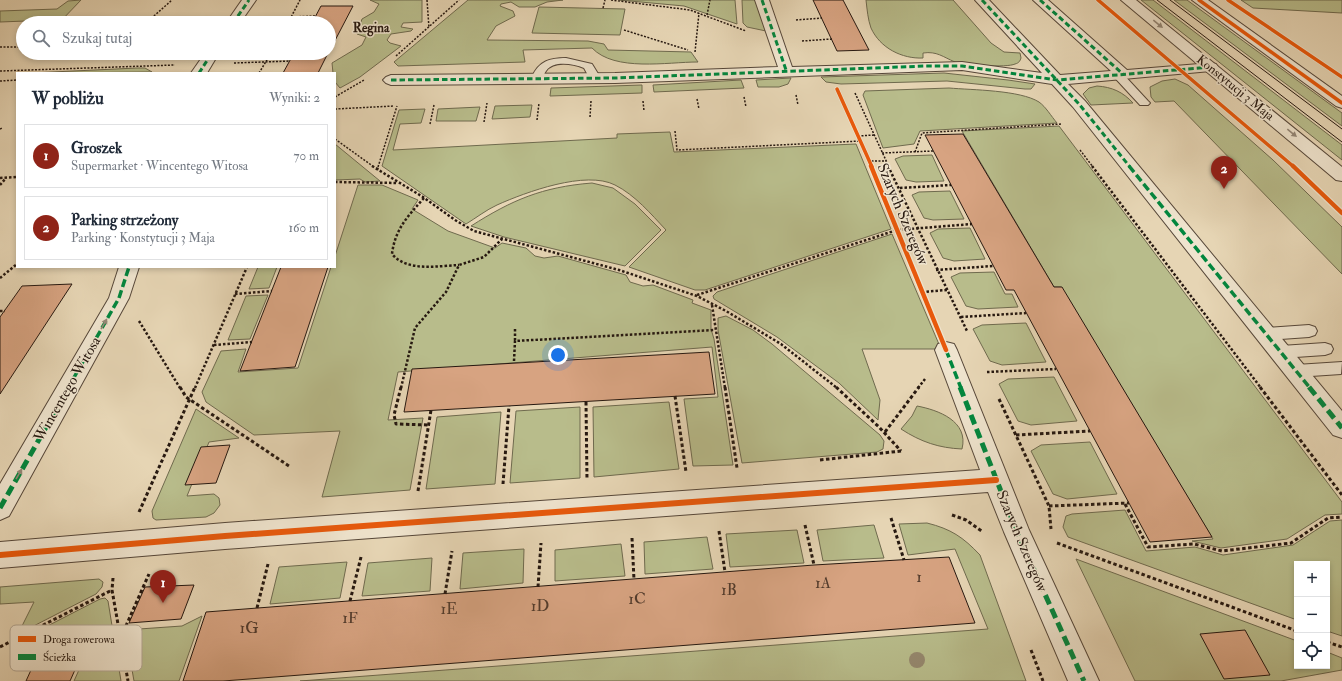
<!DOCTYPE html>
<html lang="pl">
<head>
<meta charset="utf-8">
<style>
  body { margin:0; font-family:"IM FELL Double Pica",serif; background:#f2f2f3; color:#1f2937 }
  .controls { position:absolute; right:12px; bottom:12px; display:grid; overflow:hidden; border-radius:0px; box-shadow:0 2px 6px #0003 }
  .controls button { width:36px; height:36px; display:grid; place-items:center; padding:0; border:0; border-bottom:1px solid #e0e1e3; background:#fff; color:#1f2937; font:20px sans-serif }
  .you { position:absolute; left:558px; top:355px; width:14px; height:14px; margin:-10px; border:3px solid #fff; border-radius:50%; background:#1a73e8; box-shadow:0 0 0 6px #1a73e833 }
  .badge { display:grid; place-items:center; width:26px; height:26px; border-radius:50%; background:#8f2418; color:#fff; font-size:13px; font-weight:700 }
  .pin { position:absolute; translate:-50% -33px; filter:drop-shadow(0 1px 2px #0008) }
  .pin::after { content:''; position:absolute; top:21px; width:14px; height:12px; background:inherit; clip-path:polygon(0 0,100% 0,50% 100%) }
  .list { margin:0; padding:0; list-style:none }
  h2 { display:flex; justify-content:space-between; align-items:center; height:52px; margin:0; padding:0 16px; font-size:17px }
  h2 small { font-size:13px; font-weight:400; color:#747a83 }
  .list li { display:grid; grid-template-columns:26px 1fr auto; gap:12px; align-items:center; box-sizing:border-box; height:64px; margin:0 8px 8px; padding:0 8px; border:1px solid #e0e1e3; border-radius:0px }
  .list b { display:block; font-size:15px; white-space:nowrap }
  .list p { margin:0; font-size:13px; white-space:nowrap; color:#747a83 }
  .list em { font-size:13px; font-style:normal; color:#747a83 }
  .icon { flex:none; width:22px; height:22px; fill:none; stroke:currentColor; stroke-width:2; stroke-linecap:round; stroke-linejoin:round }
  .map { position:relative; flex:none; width:1342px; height:681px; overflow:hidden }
  .search { position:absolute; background:#fff; box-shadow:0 2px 6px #0003; left:16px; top:16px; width:320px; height:44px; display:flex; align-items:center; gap:10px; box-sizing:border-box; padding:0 14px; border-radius:22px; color:#747a83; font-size:15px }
  .panel { position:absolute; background:#fff; box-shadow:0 2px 6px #0003; left:16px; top:72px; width:320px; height:196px; border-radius:0px }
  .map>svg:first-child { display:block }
  .green { fill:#b8bc8b; stroke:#6f6a4e }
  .building { fill:#d7a381; stroke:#261810 }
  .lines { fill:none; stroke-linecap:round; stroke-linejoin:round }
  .service-casing { stroke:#564739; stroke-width:2 }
  .minor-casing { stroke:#564739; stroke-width:2 }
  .tertiary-casing { stroke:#564739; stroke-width:2 }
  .path-far2 { stroke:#261810; stroke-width:1.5; stroke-dasharray:2 1.5; stroke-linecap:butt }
  .path-far1 { stroke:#261810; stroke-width:2.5; stroke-dasharray:2.5 2; stroke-linecap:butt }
  .path { stroke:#261810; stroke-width:3; stroke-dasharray:3.5 2.5; stroke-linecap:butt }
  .service { fill:#efe4ce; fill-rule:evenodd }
  .minor { fill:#efe4ce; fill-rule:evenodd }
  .tertiary { fill:#efe4ce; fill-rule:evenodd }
  .tram { stroke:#261810; stroke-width:1 }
  .quiet-far2 { stroke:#00873e; stroke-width:3; stroke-dasharray:5.5 3; stroke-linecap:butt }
  .quiet-far1 { stroke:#00873e; stroke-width:3.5; stroke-dasharray:8 3.5; stroke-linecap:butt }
  .quiet { stroke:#00873e; stroke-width:5; stroke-dasharray:10 5; stroke-linecap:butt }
  .cycleway-far2-casing { stroke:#efe4ce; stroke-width:5 }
  .cycleway-far1-casing { stroke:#efe4ce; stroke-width:7 }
  .cycleway-casing { stroke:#efe4ce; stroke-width:8 }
  .cycleway-far2 { stroke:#e8590c; stroke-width:3.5 }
  .cycleway-far1 { stroke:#e8590c; stroke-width:4.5 }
  .cycleway { stroke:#e8590c; stroke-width:6 }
  .tree { fill:#95886e }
  .oneway { fill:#958878 }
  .labels { text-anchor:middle; stroke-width:3; stroke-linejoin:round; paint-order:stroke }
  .far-neighbourhood-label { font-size:13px; font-weight:bold; fill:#261810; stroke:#efe4ce }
  .far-street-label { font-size:13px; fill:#261810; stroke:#efe4ce }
  .street-label { font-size:15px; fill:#261810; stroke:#efe4ce }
  .near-number-label { font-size:16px; fill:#523b2c }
  .key { fill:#efe4ce; stroke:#b3a795; stroke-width:1 }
  .key-label { font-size:11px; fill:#261810 }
</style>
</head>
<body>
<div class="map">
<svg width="1342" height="681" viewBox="0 0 1342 681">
  <rect width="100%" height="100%" fill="#e6d5b4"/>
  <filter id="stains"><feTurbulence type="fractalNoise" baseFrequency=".005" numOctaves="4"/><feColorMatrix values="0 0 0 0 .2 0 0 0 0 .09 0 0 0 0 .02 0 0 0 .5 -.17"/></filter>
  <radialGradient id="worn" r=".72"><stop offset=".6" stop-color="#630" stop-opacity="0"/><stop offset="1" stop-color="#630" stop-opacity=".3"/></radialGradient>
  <g class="green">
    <path d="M81,0L59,23H50L52,20L0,22V11L57,9L68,1Z"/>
    <path d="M370,0H422V22L403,23L401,27L413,29L411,31L391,34L387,40L390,43L401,46L360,77L340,88L335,82V73H333L332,63L362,45L366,37L357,34L362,19L374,12L379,4Z"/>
    <path d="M468,0H563L547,2L535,7H519L511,2L501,4L500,6L513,11L515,16L496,26L487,40L588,41L604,44L608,50L691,52L698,62C667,62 615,72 592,48L523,50L525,62L398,66L394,62Z"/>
    <path d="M619,0H735L737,24L684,6Z"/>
    <path d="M742,0H756L766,31L747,27L743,23Z"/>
    <path d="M866,0H953L991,43L1004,52L1020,53L1021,58C1020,61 1019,63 1015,64C1007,68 963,65 955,62C943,57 937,51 923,53V58C902,59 880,48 871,28C868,20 867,9 866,0Z"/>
    <path d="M1141,0H1153L1342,145V160Z"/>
    <path d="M1174,0H1187L1342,113V126Z"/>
    <path d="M1241,0H1342V13L1253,8Z"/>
    <path d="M539,7L625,9L620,35L532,33Z"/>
    <path d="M137,68H145L152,72L31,73Z"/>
    <path d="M944,73L1008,80L1035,84L1031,89H1025L947,81L841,84L826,82L821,77Z"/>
    <path d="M791,78L788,84L779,87H758L756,80Z"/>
    <path d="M1175,79L1188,85L1273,160L1342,227V274L1174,101L1155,102L1151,97L1150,87L1162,81Z"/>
    <path d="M741,80L744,88L654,92L653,85Z"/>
    <path d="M642,85V93L550,96L551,88Z"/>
    <path d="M1097,86C1112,87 1123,92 1133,103L1091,105L1083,94L1089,88Z"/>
    <path d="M949,88C972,90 1020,90 1039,102C1046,107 1051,116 1057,123L920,131L914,144L883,148L863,95L865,91Z"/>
    <path d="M532,105L530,117L492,119L495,106Z"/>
    <path d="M480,107L476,121H436L438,109Z"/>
    <path d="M425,109L421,123L400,124L393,150L617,138V134L670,132L674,152L856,144L891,229L705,290H695L629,267L666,230C651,214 635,195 615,185C586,170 526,192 497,205C486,210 476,218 466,224L382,166L399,110Z"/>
    <path d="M1059,126L1342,502V514L1325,515L1287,539L1221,548L1192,541L1213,539L1061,287H1054L962,131Z"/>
    <path d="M335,144L380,181L365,182L360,179L335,180Z"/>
    <path d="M932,155L944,181L916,182L906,180L895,159L903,156Z"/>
    <path d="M592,183L613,188L635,204L661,230L625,266L504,237L471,226C512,200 542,187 592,183Z"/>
    <path d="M358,185H382L418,200L412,209L448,231L495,248L502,243L526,248L535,256L544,258L558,256L626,275L630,282L643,286L653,285L693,300L692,303L711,310V329L714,339L733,465L693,466L684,399L718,397L712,347L398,372L388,420L423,418L410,490L322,497L340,431L254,435L206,402L202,392L221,351L246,349L238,372L298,368L331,267H335V256Z"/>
    <path d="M950,191L964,219L933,220L924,218L912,195L919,192Z"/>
    <path d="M970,228L985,259L954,261L943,258L930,233L938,229Z"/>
    <path d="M892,234L941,349H862L880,400L878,420L839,383L777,337L714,299L713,296L717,292Z"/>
    <path d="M258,267H277L269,288L249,289Z"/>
    <path d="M994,272L1005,294H1012L1018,307L978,309L966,306L951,277L960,273Z"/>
    <path d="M268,295L250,339L228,340L246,296Z"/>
    <path d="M726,316L753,330L772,344L880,435L884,441L883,449L877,452L742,463L718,330V318Z"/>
    <path d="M1026,323L1046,362L1002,365L990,361L973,329L982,325Z"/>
    <path d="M1054,377L1077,421L1031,425L1018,421L999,384L1008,379Z"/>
    <path d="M669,402L679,469L594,477L593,407Z"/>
    <path d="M917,406C938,410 969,421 962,449C939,448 921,442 901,429L912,416Z"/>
    <path d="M580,407V478L510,483L516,411Z"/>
    <path d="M196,409L239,438L209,442L187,496L214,494L219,498L220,505L214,513L206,517L156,520L153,518L152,511Z"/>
    <path d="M501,412L495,484L426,489L437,417Z"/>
    <path d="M1090,442L1117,494L1067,499L1053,494L1031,451L1041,445Z"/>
    <path d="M1125,510L1146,551L1195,547L1223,555L1293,545L1330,521L1342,520V636L1327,631V564H1297V620L1068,537L1063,527L1066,516L1072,514Z"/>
    <path d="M927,523C951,529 963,537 980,555L1026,681H300L988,629L955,549L908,555L899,524Z"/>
    <path d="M874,525L884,558L823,561L817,530Z"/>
    <path d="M797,530L804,563L730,567L726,534Z"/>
    <path d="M707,537L713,569L645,574L644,542Z"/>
    <path d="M621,544L625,576L555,581V550Z"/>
    <path d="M524,549L523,583L460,589L463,553Z"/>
    <path d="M432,558L430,591L362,596L368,563Z"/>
    <path d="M1076,559L1297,641V666H1327V652L1342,658V670L1281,681H1135Z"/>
    <path d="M347,562L340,598L270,604L279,567Z"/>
    <path d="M99,579L103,582L102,587L96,594L18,634L34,602L0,604V587Z"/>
    <path d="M105,598L108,601L121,681H74L96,632L26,637L100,599Z"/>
    <path d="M202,616L179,681H134L125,630L182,626Z"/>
  </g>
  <g class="building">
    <path d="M813,0H843L869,50L837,51Z"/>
    <path d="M321,6H353L329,52V23H312Z"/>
    <path d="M294,53H328L318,73H283Z"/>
    <path d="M963,134L1054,287H1062L1212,537L1150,542L1014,290H1006L925,135Z"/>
    <path d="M281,267H328L295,367L240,371Z"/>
    <path d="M72,284L0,394V317L22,286Z"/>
    <path d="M709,352L715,394L404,412L412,369Z"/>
    <path d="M230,445L216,483L185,485L201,447Z"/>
    <path d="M949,557L975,623L223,681H183L206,612L814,565Z"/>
    <path d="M194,585L181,619L129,623L145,587Z"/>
    <path d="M1245,630L1270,675L1224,679L1200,634Z"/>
    <path d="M91,634L70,681H26L46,637Z"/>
  </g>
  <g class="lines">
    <defs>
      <g id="service">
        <path d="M566,58L592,64L600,77L594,80L590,79L584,68C573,64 554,60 546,71C544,73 544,77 542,79L538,80L532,77C539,61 550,58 566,58Z"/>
        <path d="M1119,73L1123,74L1148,101L1150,103L1148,105H1140L1115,78L1113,76Z"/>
        <path d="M1309,325L1315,327L1317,331L1315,335L1309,337L1265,340L1259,338L1257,334L1259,330L1265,328Z"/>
        <path d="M1325,343L1331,345L1333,349L1331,353L1325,355L1281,358L1275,356L1273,352L1275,348L1281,346Z"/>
        <path d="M1342,362L1341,374L1296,377L1290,376L1288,371L1290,366L1296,365Z"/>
      </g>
      <g id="minor">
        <path d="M242,0H256L240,23H226Z"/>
        <path d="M755,0H769L792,67L962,62L1042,73L975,0H989L1060,75L1111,71L1033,0H1048L1127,70L1211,63L1216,64L1218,67L1216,70L1211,71L1068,84L1085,101L1342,411V438L1333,435L1073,107L1052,84L962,70L615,83L391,85L386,83L383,80L386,77L391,75L615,73L778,67Z"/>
        <path d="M205,53H219L207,73H191Z"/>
        <path d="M119,267H139L129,298L9,516L0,520V484L109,298Z"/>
        <path d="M946,342L954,344L957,350L1029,530L1099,681H1068L1004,532L988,492L225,549L0,568V542L225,523L980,470L935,350L938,344Z"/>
      </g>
      <g id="tertiary">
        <path d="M1121,0H1136L1342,167V181L1336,180Z"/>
        <path d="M1192,0H1208L1342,96V108L1336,106Z"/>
      </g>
    </defs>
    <use href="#service" class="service-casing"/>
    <use href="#minor" class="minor-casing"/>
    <use href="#tertiary" class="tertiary-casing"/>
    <g class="path-far2">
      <path d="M427,0L429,28"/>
      <path d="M611,0L690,10L746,31"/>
      <path d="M603,8L605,0"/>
      <path d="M707,15L710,0"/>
      <path d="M292,17L315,16"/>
      <path d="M796,20L822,18"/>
      <path d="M146,23L172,0"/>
      <path d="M288,23L300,0"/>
      <path d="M624,30L688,50"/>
      <path d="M802,41L832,39"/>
      <path d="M0,47H23"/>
      <path d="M695,52L699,13"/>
      <path d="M396,56L459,0"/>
      <path d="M234,63L290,61"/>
      <path d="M0,71L175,65"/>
      <path d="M259,73L271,53"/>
      <path d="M0,81L17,80"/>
      <path d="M855,93L889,167"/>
      <path d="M796,95L798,105"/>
      <path d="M335,97L364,80"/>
      <path d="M744,97L746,107"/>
      <path d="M697,99L699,109"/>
      <path d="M643,101L644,111"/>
      <path d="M335,109L394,106"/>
      <path d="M590,117L591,101"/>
      <path d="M537,120L539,103"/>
      <path d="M484,122L487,103"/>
      <path d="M430,124L434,105"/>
      <path d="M0,129L2,128"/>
      <path d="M675,131L677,150L861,141"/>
      <path d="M858,136L874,135"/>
      <path d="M335,139L374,167"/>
      <path d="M1080,150L1093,167"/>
      <path d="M915,152L922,133L1061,124"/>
      <path d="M882,153L933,151"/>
      <path d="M868,161H886"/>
      <path d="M378,167L397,106"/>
    </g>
    <g class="path-far1">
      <path d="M372,166L423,197L455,220L474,231L619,270L697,296L726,311L781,344L837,388"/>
      <path d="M888,166L967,331"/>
      <path d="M1092,166L1261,388"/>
      <path d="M377,170L378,166"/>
      <path d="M0,178L17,177"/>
      <path d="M335,182L398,183"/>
      <path d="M0,185L6,178"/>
      <path d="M900,188L951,185"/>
      <path d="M424,198C408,216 395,229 392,254C407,272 438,266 459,265"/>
      <path d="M936,270L993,266"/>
      <path d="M0,278L17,264"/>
      <path d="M922,292L947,290"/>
      <path d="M235,294L272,291"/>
      <path d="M697,295L897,230L972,224"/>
      <path d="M712,305L725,388"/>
      <path d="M0,311H5"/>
      <path d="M961,317L1026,313"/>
      <path d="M139,321L180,388"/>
      <path d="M515,329V341"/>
      <path d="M214,345L252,342"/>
      <path d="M514,361L515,341L715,330"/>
      <path d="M987,372L1056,369"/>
      <path d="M195,388L247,267"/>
      <path d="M401,388L415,328L446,292L459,265L484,257L502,239"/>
      <path d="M918,388L925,379"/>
    </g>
    <g class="path">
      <path d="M180,387L186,397L289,466"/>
      <path d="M401,387L394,415L396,424L429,425"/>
      <path d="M725,387L737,468"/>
      <path d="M836,387L879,427L901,451"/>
      <path d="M1260,387L1342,495"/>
      <path d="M675,396L686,472"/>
      <path d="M999,399L1049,506L1051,529"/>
      <path d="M586,402L587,480"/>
      <path d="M885,432L919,387"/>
      <path d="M1016,435L1090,431"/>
      <path d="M820,460L901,451"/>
      <path d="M503,484L509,406"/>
      <path d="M418,491L431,410"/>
      <path d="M1125,504L1148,547L1194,544L1222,551L1291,543L1328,518L1342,517"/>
      <path d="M1049,506L1129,503"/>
      <path d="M139,512L195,387"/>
      <path d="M952,515L966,520L983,532"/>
      <path d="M891,518L904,560"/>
      <path d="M805,525L814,565"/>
      <path d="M719,531L725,572"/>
      <path d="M632,538L634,580"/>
      <path d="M1057,543L1297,631"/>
      <path d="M113,578L112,590L128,681"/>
      <path d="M538,587L541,543"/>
      <path d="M445,594L452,551"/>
      <path d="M350,601L361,557"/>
      <path d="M257,608L268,564"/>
      <path d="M121,637L149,574"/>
      <path d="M1327,642L1342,647"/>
      <path d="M0,647L112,590"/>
      <path d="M1031,650L1043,681"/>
    </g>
    <use href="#service" class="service"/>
    <use href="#minor" class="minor"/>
    <use href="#tertiary" class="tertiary"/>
    <g class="tram">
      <path d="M1157,0L1342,142"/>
      <path d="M1170,0L1342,129"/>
    </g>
    <g class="quiet-far2">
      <path d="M762,0L786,70"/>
      <path d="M982,0L1079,104L1130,167"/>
      <path d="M1040,0L1124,75"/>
      <path d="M233,23L249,0"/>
      <path d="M199,73L212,53"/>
      <path d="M391,80L615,78L926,66H962L1057,80L1211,67"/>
    </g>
    <g class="quiet-far1">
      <path d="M1129,166L1310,388"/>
      <path d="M946,350L961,388"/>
      <path d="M68,388L119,298L129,267"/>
    </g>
    <g class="quiet">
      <path d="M960,387L1017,532L1084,681"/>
      <path d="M1309,387L1342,428"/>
      <path d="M0,508L69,387"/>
    </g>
    <defs>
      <g id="cycleway-far2">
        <path d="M1098,0L1294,167"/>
        <path d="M1199,0L1342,103"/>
        <path d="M1228,0L1342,77"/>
        <path d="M837,89L872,167"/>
      </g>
      <g id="cycleway-far1">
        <path d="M871,166L946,350"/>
        <path d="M1293,166L1342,213"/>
      </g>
      <path id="cycleway" d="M0,555L225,536L996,480"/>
    </defs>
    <use href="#cycleway-far2" class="cycleway-far2-casing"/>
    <use href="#cycleway-far1" class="cycleway-far1-casing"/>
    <use href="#cycleway" class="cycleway-casing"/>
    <use href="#cycleway-far2" class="cycleway-far2"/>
    <use href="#cycleway-far1" class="cycleway-far1"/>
    <use href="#cycleway" class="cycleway"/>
  </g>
  <circle class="tree" cx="917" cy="660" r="8"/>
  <defs><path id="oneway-solid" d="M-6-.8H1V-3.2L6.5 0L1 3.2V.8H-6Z"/></defs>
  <g class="oneway">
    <use href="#oneway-solid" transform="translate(1158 24) rotate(39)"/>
    <use href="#oneway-solid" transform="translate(1292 133) rotate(39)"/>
    <use href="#oneway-solid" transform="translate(104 324) rotate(-60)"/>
    <use href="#oneway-solid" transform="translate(19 474) rotate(-60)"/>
  </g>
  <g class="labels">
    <g class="far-neighbourhood-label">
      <text x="371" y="32">Regina</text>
    </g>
    <g class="far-street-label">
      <text transform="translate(1236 87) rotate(39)" y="5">Konstytucji 3 Maja</text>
    </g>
    <g class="street-label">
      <text transform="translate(903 214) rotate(67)" y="5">Szarych Szeregów</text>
      <text transform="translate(67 389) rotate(-60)" y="5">Wincentego Witosa</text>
      <text transform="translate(1022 541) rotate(67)" y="5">Szarych Szeregów</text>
    </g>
    <g class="near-number-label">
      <text x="919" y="582">1</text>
      <text x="823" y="588">1A</text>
      <text x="729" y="595">1B</text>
      <text x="637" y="604">1C</text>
      <text x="540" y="611">1D</text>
      <text x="449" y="614">1E</text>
      <text x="350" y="623">1F</text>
      <text x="249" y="633">1G</text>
    </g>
  </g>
  <rect x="10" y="625" width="132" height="46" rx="6" class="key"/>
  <rect x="18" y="636" width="18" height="6" fill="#e8590c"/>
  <rect x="18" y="654" width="18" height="6" fill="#00873e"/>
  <g class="key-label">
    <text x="43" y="643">Droga rowerowa</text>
    <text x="43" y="661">Ścieżka</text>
  </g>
  <rect width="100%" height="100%" filter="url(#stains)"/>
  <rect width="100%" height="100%" fill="url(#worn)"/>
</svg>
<div class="controls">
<button>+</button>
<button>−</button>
<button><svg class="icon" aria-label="locate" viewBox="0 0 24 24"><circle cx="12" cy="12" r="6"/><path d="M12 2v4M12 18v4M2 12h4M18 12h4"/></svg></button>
</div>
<div class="you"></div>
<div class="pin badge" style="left:163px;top:603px">1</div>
<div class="pin badge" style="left:1224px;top:189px">2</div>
<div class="search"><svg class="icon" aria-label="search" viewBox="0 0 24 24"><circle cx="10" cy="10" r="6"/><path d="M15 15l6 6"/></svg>Szukaj tutaj</div>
<section class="panel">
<h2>W pobliżu<small>Wyniki: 2</small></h2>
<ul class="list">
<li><span class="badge">1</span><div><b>Groszek</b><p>Supermarket · Wincentego Witosa</p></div><em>70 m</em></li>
<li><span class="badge">2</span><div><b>Parking strzeżony</b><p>Parking · Konstytucji 3 Maja</p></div><em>160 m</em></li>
</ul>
</section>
</div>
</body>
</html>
